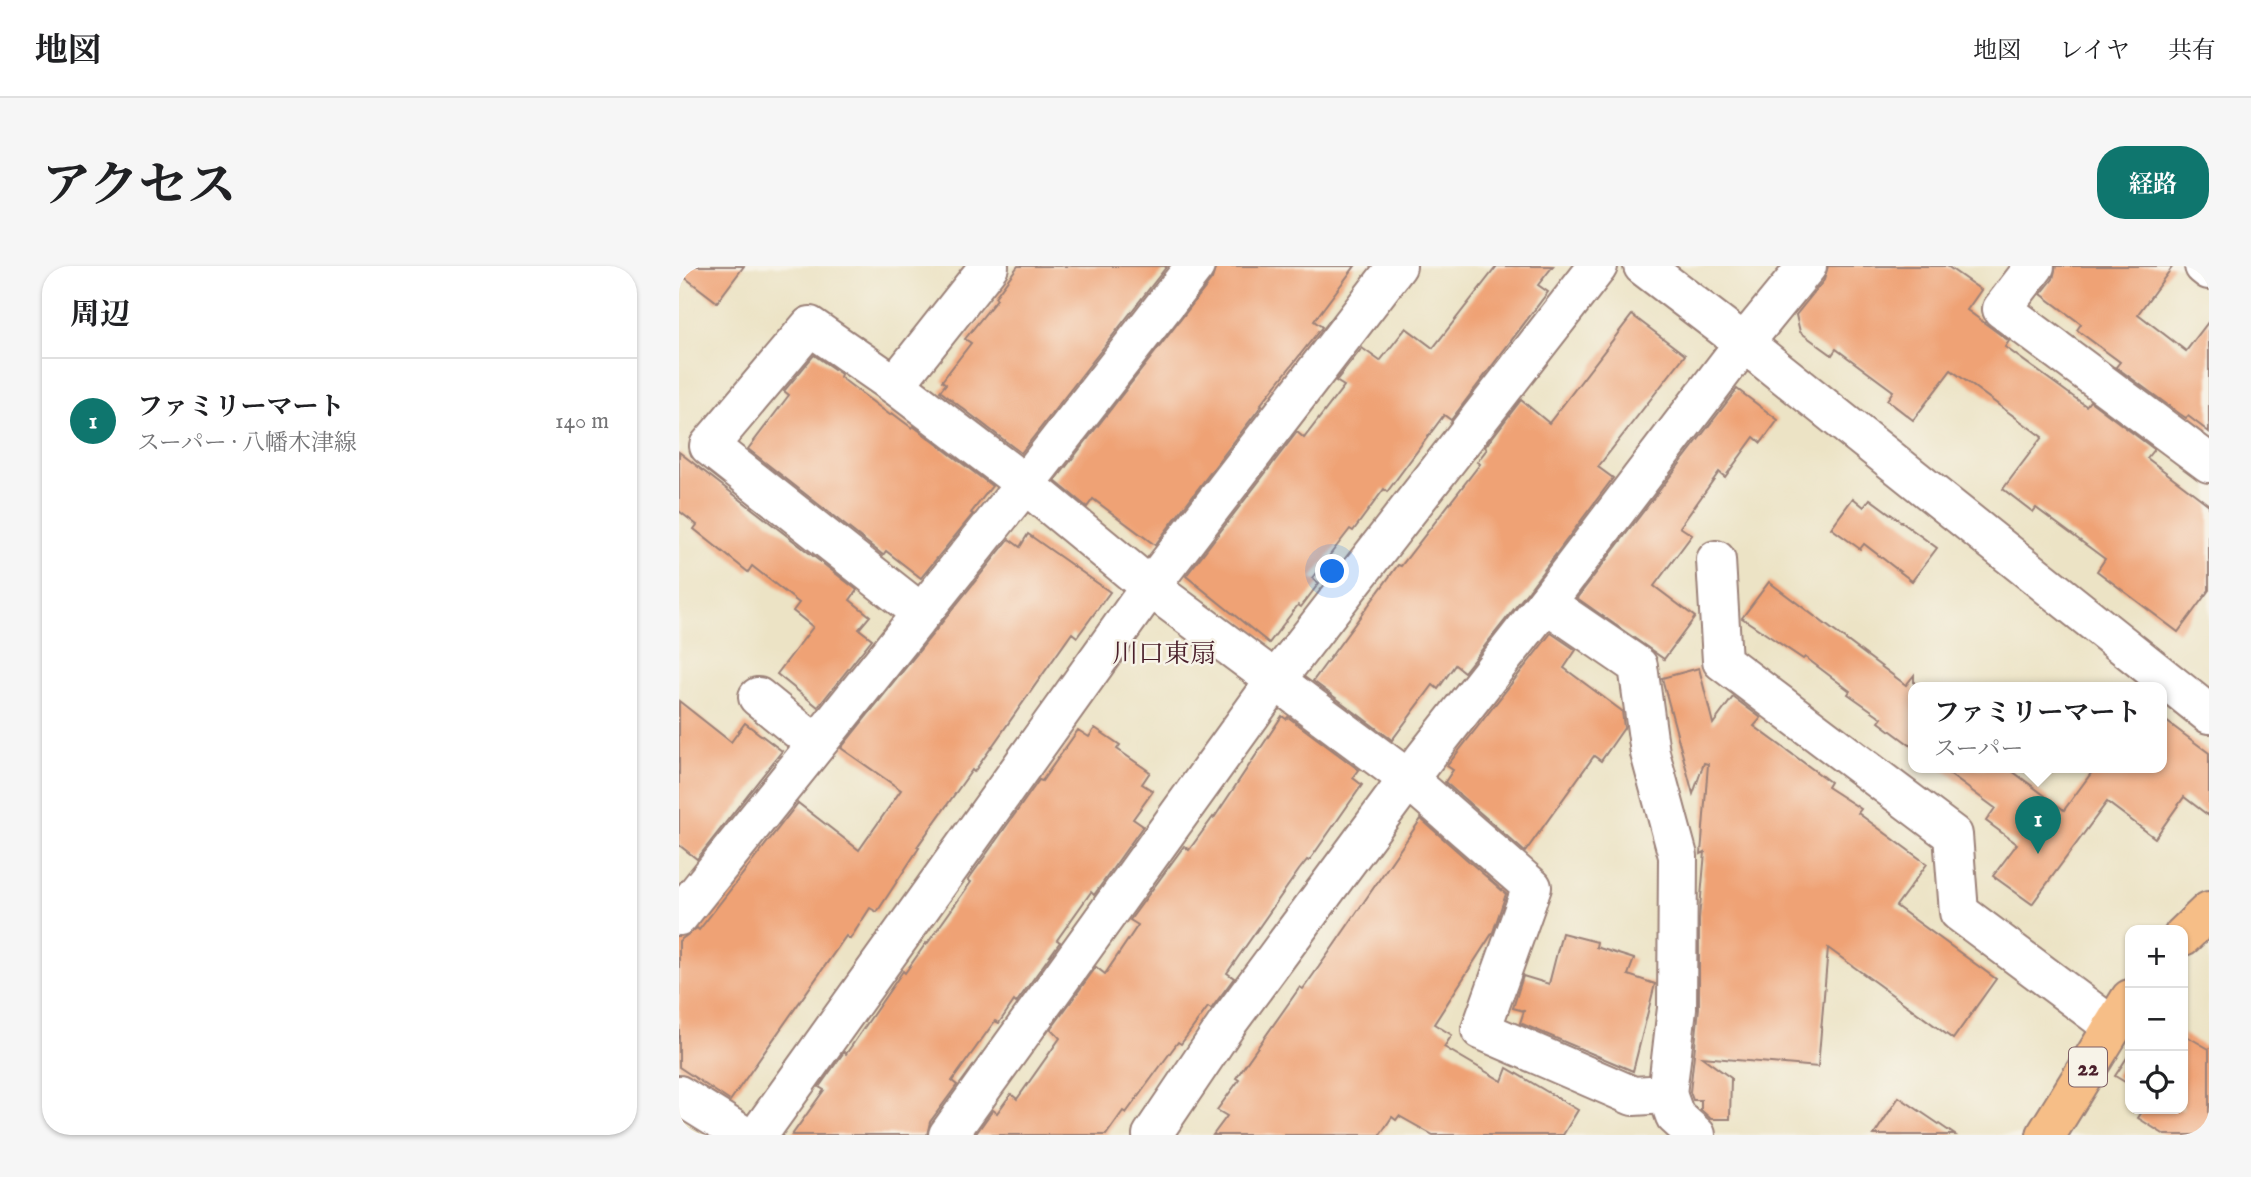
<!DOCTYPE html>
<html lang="ja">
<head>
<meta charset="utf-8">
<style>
  body { margin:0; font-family:"IM FELL English","Noto Serif JP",serif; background:#f6f6f6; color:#202124 }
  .controls { position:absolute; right:21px; bottom:21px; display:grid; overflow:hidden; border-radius:14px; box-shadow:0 2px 5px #0004 }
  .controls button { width:63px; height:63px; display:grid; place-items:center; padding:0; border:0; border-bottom:2px solid #e0e0e0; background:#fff; color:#202124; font:35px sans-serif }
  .you { position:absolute; left:654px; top:306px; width:24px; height:24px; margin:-18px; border:5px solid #fff; border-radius:50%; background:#1a73e8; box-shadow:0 0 0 10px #1a73e833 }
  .badge { display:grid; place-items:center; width:46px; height:46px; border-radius:50%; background:#0f766e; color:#fff; font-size:23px; font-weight:700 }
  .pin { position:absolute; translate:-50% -58px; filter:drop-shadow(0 2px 4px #0008) }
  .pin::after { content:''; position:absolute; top:37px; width:24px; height:21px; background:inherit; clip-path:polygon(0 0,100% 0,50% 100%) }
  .popup { position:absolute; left:1229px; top:416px; width:259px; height:91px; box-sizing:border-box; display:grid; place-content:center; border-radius:14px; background:#fff; filter:drop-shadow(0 2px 5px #0005); font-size:23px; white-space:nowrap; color:#757577 }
  .popup b { font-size:26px; color:#202124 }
  .popup::after { content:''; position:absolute; left:50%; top:100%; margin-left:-14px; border:14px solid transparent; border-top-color:#fff }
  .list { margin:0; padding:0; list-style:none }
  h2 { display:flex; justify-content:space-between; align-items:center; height:91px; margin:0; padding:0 28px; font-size:30px }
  h2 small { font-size:23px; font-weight:400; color:#757577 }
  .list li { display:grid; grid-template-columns:46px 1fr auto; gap:21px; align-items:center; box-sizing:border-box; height:126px; padding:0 28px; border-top:2px solid #e0e0e0 }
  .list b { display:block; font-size:26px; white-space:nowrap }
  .list p { margin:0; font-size:23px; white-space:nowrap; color:#757577 }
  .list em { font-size:23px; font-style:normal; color:#757577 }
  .icon { flex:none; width:38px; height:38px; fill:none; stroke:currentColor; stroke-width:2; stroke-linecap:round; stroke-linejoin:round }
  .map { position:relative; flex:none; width:1530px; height:869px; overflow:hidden; border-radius:28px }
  header { display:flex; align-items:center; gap:42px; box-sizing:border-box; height:98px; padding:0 35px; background:#fff; border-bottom:2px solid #e0e0e0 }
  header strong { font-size:33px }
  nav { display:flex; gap:38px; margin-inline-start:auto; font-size:24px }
  .intro { display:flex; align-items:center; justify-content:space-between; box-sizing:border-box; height:168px; padding:0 42px }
  h1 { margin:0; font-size:49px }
  .button { padding:18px 32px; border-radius:28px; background:#0f766e; color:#fff; font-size:24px; font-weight:700 }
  main { display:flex; gap:42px; padding:0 42px }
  aside { flex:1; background:#fff; border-radius:28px; box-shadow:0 2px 5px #0004 }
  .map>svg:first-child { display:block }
  .building { fill:#efa274 }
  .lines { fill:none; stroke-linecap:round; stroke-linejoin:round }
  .minor-casing { stroke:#9b8178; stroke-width:42 }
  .major-casing { stroke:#9b8178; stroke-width:42 }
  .minor { stroke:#fff; stroke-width:38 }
  .major { stroke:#f6be87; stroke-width:38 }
  .labels { text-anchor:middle; stroke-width:5; stroke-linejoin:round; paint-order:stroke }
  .shield { fill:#f7f3e8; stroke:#7e5f64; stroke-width:2 }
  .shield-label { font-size:23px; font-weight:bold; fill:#4a1f2b }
  .neighbourhood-label { font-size:26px; fill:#4a1f2b; stroke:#f7f3e8 }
</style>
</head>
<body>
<header>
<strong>地図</strong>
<nav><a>地図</a><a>レイヤ</a><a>共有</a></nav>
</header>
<div class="intro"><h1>アクセス</h1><a class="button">経路</a></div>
<main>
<aside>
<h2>周辺<small></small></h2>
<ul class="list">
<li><span class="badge">1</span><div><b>ファミリーマート</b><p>スーパー · 八幡木津線</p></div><em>140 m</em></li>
</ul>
</aside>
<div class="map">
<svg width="1530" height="869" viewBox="0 0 1530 869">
  <rect width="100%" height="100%" fill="#f7f3e8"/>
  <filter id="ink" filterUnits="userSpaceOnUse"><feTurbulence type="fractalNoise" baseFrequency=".0143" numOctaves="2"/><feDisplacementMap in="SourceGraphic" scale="14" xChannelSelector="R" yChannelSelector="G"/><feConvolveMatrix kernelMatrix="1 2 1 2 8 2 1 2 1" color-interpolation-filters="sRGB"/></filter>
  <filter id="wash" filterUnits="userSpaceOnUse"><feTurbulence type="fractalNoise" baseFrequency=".00686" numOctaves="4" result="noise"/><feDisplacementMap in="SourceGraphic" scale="28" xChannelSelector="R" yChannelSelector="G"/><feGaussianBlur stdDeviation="1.57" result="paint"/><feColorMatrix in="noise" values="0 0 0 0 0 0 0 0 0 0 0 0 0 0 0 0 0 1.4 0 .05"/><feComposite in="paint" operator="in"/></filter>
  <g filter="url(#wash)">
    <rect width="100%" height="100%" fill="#ece3c5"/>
    <g id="blocks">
      <g class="building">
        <path d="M0,0H65L38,36L0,7Z"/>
        <path d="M339,0H488L342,187L261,125L267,118L263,115L292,77L286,73L318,33L316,31Z"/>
        <path d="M537,0H676L635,55L643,61L582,138L583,139L476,279L414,233L408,241L376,215L533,13Z"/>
        <path d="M818,0H874L859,19L869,26L772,154L765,149L708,226L705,223L674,265L671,263L633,312L640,317L622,341L619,339L590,377L507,310L618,166L625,172L665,120L657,115L683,82L701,95L727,62L754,82Z"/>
        <path d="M1149,0H1268L1302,24L1288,44L1330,75L1326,81L1407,140L1411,135L1475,183L1468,192L1530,239V324L1499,366L1418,305L1426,293L1357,242L1354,246L1324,223L1363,171L1272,104L1234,154L1208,134L1214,125L1157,83L1153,89L1121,66L1117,49L1145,14Z"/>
        <path d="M1377,0H1494L1459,48L1507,85L1530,55V166L1509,150L1507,152L1501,148L1437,101L1441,96L1398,64L1402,58L1362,28L1374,13Z"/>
        <path d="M953,49L1006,89L919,201L934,212L850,324L785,406L776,399L759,423L754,419L713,474L634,415L719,299L722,300L801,198L798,196L808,183L806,181L842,134L870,157Z"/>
        <path d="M135,89L162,108L161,111L211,149L213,147L233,162L234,160L313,220L292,247L294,248L242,312L207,285L204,289L69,183L110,129L105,125Z"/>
        <path d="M1058,123L1099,154L1082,177L1075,171L1046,211L1040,206L1001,261L1013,269L975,320L1016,351L985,393L898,332Z"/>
        <path d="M0,186L178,324L171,334L191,350L180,363L193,373L139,441L98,408L134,361L114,345L120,337L73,300L69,306L15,263L18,259L0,245Z"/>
        <path d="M1174,232L1185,241L1191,233L1258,282L1233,315L1185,278L1181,283L1152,262Z"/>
        <path d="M349,268L431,326L398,371L393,367L295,506L293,504L238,581L240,582L198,646L191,642L171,673L167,670L51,835L0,801V675L18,662L20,664L119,537L180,584L222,524L162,482L330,273L341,281Z"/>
        <path d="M1090,316L1227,419L1235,409V482L1200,456L1203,452L1169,428L1171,425L1126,391L1124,393L1063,352Z"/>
        <path d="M872,367L897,384L885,402L943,445L945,462L922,495L915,490L846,586L766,516L774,504L768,500Z"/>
        <path d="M1020,402L1034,458L1054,431L1082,452L1075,460L1151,516L1148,521L1182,543L1179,547L1248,598L1217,640L1317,713L1274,773L1149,682L1139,801L1023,791L1052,812L1051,853H1032L1022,844V834H1014L1011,826L1020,742V653L1026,586L1022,588L1029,498L1025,497L1014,528L983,412Z"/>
        <path d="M0,435L52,476L66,457L103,485L18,593L0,579Z"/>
        <path d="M603,450L607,453L609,451L680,504L674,512L683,519L630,595L628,594L620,604L548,707L555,712L532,743L529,741L502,778L499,776L447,847L444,845L427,869H296L314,844L318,847L332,828L338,833L381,772L372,763L417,701L426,708L459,659L451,654L505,580L510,584L534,551L535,552Z"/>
        <path d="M1483,452L1530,487V550L1505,531L1476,572L1428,536L1353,638L1314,610L1338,578L1307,555L1316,542L1262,502H1329L1385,544L1416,502H1483Z"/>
        <path d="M416,462L441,479L438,483L471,506L463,518L474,525L454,553L464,560L415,629L412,626L378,674L381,676L337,737L335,735L320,757L316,755L273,815L278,819L251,856L248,869H113L145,824L140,821L165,786L167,788L224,705L226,707L247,677L248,678L292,616L289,614L360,514L363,515L399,464L410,471Z"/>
        <path d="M742,553L827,628L814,666L755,758L773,769L765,781L823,815L828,802L899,844L884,869H754L720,850L717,854L713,851L701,869H534L548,850L538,844L560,814L557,812L621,721L624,723L649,688Z"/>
        <path d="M883,667L918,676L917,681L955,693L949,709L976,718L954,805L841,757L845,745L834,742L844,710L870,718Z"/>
        <path d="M1504,768L1530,783V869H1486L1459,852L1465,843H1504Z"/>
        <path d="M1451,787V819L1436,810Z"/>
        <path d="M1220,831L1276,869H1195Z"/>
      </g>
    </g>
  </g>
  <g filter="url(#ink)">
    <use href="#blocks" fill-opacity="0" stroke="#9b8178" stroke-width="2"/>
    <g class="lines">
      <defs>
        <g id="minor">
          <path d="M310,0L216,119L346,218L471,321L729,513L853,621L802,764L954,830L988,828L998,742L999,590L971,487L959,400L867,337"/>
          <path d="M964,0L1065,77L1530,448"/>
          <path d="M1356,0L1323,43L1530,197"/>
          <path d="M1525,0L1530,4"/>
          <path d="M216,119L131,60L30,180L242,347"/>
          <path d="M1037,294L1043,395L1274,569L1280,646L1434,761"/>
          <path d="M79,431L137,478"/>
          <path d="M0,650L346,218L516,0"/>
          <path d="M988,828L996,850L1017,869"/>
          <path d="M0,829L64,869"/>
          <path d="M79,869L471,321L718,0"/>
          <path d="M269,869L596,415L919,0"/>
          <path d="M473,869L550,755L729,513L867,337L1065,77L1128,0"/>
        </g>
        <g id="major">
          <path d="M1504,670L1530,645"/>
          <path d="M1367,869L1451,733"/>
        </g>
      </defs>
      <use href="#minor" class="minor-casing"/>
      <use href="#major" class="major-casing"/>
      <use href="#minor" class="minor"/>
      <use href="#major" class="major"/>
    </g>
  </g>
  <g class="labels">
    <rect class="shield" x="1390" y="781.5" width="38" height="39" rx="5"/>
    <g class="shield-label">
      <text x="1409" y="809">22</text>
    </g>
    <g class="neighbourhood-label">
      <text x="485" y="396">川口東扇</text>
    </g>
  </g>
</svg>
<div class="controls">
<button>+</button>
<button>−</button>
<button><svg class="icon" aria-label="locate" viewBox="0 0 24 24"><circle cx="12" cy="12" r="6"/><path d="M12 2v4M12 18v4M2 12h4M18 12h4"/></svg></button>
</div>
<div class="you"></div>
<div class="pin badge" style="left:1359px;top:588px">1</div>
<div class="popup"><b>ファミリーマート</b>スーパー</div>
</div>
</main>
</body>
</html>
